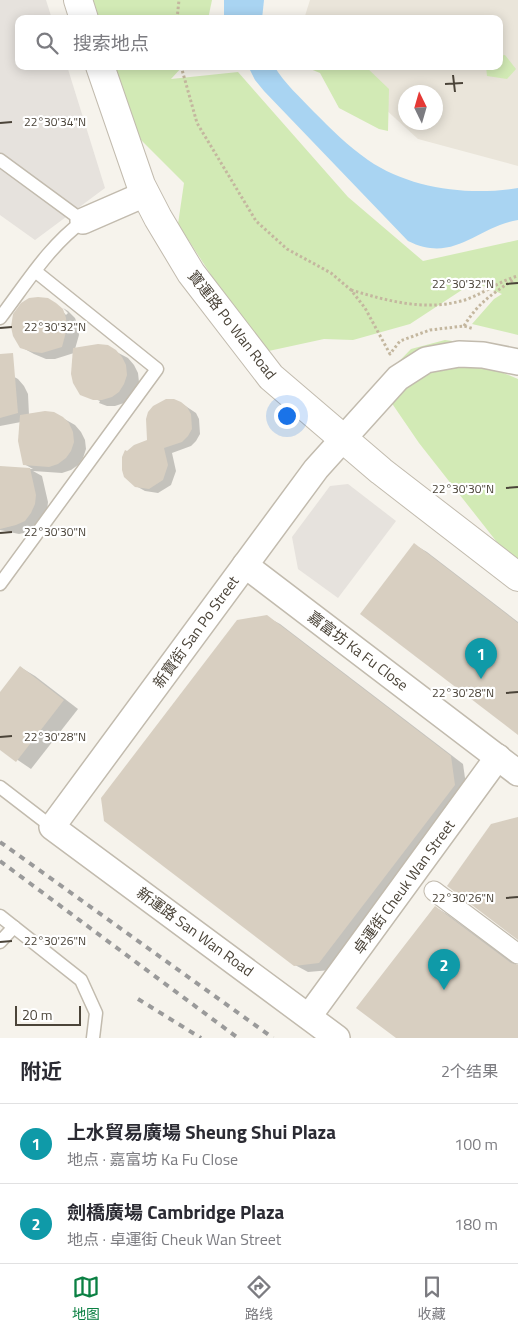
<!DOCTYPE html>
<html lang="zh">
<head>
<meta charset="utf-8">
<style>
  body { margin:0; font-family:"Titillium Web","Noto Sans SC",sans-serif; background:#f2f2f3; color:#2b2b33 }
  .compass { position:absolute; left:398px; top:85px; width:45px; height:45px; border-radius:50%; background:#fff; box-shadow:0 2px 12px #0003; rotate:355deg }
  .scale { position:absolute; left:15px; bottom:12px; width:66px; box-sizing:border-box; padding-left:5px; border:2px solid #4b4439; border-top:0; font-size:14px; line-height:18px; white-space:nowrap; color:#4b4439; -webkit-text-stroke:4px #fff; paint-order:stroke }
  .you { position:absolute; left:286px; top:415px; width:18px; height:18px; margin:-12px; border:4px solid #fff; border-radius:50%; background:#1a73e8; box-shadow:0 0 0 8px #1a73e833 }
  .badge { display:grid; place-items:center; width:32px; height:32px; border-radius:50%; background:#0b8043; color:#fff; font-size:16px; font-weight:700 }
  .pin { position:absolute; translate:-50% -41px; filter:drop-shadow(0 1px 2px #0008) }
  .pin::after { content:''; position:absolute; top:26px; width:18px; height:15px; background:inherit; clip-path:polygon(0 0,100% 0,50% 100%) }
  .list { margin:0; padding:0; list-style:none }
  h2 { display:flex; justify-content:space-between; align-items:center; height:65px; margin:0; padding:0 20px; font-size:21px }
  h2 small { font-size:16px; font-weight:400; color:#7c7c81 }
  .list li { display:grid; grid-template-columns:32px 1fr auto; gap:15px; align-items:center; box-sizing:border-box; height:80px; padding:0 20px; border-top:1px solid #e1e1e2 }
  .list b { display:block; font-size:19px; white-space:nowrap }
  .list p { margin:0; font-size:16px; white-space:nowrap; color:#7c7c81 }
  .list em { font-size:16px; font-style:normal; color:#7c7c81 }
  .icon { flex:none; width:28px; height:28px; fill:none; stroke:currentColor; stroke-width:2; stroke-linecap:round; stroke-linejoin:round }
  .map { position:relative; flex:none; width:518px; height:1038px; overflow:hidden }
  .search { position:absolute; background:#fff; box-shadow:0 2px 12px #0003; left:15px; right:15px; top:15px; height:55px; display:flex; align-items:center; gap:12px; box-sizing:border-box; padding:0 18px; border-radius:10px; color:#7c7c81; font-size:19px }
  .sheet { height:225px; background:#fff }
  nav { display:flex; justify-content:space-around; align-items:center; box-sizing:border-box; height:70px; border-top:1px solid #e1e1e2; background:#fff; font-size:14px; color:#7c7c81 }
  nav a { display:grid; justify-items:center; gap:2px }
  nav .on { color:#0b8043 }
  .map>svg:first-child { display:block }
  .residential { fill:#eae5da; fill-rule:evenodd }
  .industrial { fill:#e6e2dd }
  .green { fill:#d2eab5 }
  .water { fill:#a9d4f2 }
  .shadow { fill:#0003 }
  .building { fill:#d8cfc1 }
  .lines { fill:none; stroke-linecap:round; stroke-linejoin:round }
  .service-casing { stroke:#c2bbae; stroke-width:15 }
  .pedestrian-casing { stroke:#c2bbae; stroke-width:21 }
  .minor-casing { stroke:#c2bbae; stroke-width:28 }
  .tertiary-casing { stroke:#c2bbae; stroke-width:30 }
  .path { stroke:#c4b79f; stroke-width:3; stroke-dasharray:2.5 2.5; stroke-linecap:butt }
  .service { stroke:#fff; stroke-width:12 }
  .pedestrian { stroke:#fff; stroke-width:19 }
  .minor { stroke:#fff; stroke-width:25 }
  .tertiary { stroke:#fff; stroke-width:28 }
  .rail { stroke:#9a9a9a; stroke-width:4; stroke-dasharray:6 6; stroke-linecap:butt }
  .ticks { fill:none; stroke:#4b4439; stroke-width:2 }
  .labels { text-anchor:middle; stroke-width:4.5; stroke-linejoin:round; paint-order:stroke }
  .street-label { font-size:15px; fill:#4b4439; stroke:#fff }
  .ticks-label { font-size:12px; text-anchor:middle; fill:#4b4439; stroke:#fff; stroke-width:4.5; stroke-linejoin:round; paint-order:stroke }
</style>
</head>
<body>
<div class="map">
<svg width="518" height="1038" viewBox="0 0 518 1038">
  <rect width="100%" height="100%" fill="#f6f3ec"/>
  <path class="residential" d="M310,0H518V166L418,139L338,66H499V19H304ZM406,92H436V122H406Z"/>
  <g class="industrial">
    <path d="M0,0H46L52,19H19V66H67L105,188L35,240L0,215Z"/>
    <path d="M348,484L396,521L338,598L298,569L292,537L330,486Z"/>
  </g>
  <g class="green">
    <path d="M89,0H212L208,19H96Z"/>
    <path d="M505,55L516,69L507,79L487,76L486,66H499V56Z"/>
    <path d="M111,66H183L171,79L238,72L348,197L423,261L518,240V335L472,324L494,299L502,294L474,282L410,324L353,340L324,339L264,352L237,315L178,224L184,183L133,132Z"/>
    <path d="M303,66H365L389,89L388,131L379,129L339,108L320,73Z"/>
    <path d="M445,340L504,348L489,367L518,379V565L511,560L419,443L378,383L411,349Z"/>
  </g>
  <g class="water">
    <path d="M224,0H264L262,19H224Z"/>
    <path d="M248,66H274C285,84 300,97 314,112C331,129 348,146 368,160C410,189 469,196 518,188V220C476,227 454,264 408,241L264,91L255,80Z"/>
  </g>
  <g class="shadow">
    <path d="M56,304L66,315L68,313L63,308L68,311L75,318L78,326L79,335L75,349L107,347L128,358L134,365L138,373L139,382L136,391L131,398L124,403L115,406H107L99,403L100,401L90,397L74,353L55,359H46L34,354L21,347Z"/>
    <path d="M0,369L18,379L24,386L28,394L29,415L54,413L75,425L81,432L85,440L86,449L83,458L78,465L71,470L62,473L33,471L42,476L48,502L47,511L37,527L28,532L19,534L0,530V468L33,469L24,464L21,422L0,426Z"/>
    <path d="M181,403L196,413L199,419L200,434L196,441L191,446L172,453L176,471L171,485L158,493L145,491L136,486L149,441Z"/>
    <path d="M415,545L427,552L518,622V733Z"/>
    <path d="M267,617L280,624L463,764L467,792L331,970L308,972L295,965Z"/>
    <path d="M20,667L35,676L78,709L31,769L0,748V694Z"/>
    <path d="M435,907L447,914L518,966V1038H398L358,1008Z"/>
  </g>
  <g class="building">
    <path d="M38,297L48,298L56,303L63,309L66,318L67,328L62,347L42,353L33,352L20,348L13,336L11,327L13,314L21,303L29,298Z"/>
    <path d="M98,344L108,345L116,350L122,357L126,365L127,375L124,384L119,392L112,397L102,400H93L80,395L73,383L71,374L73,348Z"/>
    <path d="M13,353L18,413L0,418V354Z"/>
    <path d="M166,399H174L181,402L187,407L191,414L192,429L188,436L182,442L164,448L168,465L163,480L149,489L135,487L124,477L122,470V457L125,450L127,451L134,445L147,440L146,419L148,412L153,406Z"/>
    <path d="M45,411L54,412L63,417L69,423L73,432L74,442L71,451L66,458L58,464L49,467L23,465L18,441L20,415Z"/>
    <path d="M0,466L30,468L36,495L35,504L31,513L25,521L16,525L0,529Z"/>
    <path d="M414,543L518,623V735L360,614Z"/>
    <path d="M267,615L451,756L455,785L319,963L294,966L104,821L101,798L237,620Z"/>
    <path d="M20,666L64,700L16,762L0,750V692Z"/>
    <path d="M518,817V940L447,886L491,824Z"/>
    <path d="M435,906L511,963L518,965V1038H396L356,1008Z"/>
  </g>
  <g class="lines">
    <defs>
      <g id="service">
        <path d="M0,160L83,221C48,247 26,284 0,318"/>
        <path d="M0,584L157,369L35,271"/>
        <path d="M0,787L52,827"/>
        <path d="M0,916L81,980L96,1013L93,1038"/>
        <path d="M0,942L14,927"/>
      </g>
      <path id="pedestrian" d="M434,891L518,954"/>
      <g id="minor">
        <path d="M83,221L145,194"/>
        <path d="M245,565L518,773"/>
        <path d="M309,1016L498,757"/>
        <path d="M337,1038L52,827L316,469L398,378L426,360L459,354L483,355L518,362"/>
      </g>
      <g id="tertiary">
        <path d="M78,0L84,19"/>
        <path d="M100,66L141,185L158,218L191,273L271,377L381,471L518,577"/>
      </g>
    </defs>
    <use href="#service" class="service-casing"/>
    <use href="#pedestrian" class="pedestrian-casing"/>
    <use href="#minor" class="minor-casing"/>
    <use href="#tertiary" class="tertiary-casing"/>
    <g class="path">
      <path d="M177,19L179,0"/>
      <path d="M181,66L197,123L256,221L287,249L331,273L351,290L365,308L390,354L400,341L430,330L464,326L474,329"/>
      <path d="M351,290C388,301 424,311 461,301C481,296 498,281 518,276"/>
      <path d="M464,326C478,303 491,295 513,280"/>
    </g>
    <use href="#service" class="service"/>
    <use href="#pedestrian" class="pedestrian"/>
    <use href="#minor" class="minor"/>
    <use href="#tertiary" class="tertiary"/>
    <g class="rail">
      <path d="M0,842L273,1038"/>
      <path d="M0,861L238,1038"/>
      <path d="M138,999L201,1038"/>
    </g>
  </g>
  <path class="ticks" d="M453,75L455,92M445,84L463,83M0,123L12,122M506,284L518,283M0,328L12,327M506,488L518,487M0,533L12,532M506,693L518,692M0,737L12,736M506,898L518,897M0,942L12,941"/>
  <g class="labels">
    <g class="street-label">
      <text transform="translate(232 325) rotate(52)" y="5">寶運路 Po Wan Road</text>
      <text transform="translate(196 632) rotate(-54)" y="5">新寶街 San Po Street</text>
      <text transform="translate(358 651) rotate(37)" y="5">嘉富坊 Ka Fu Close</text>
      <text transform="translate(404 887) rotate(-54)" y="5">卓運街 Cheuk Wan Street</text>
      <text transform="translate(195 932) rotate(36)" y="5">新運路 San Wan Road</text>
    </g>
  </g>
  <g class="ticks-label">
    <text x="55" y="126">22°30'34"N</text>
    <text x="463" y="288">22°30'32"N</text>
    <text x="55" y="331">22°30'32"N</text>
    <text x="463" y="493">22°30'30"N</text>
    <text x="55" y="536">22°30'30"N</text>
    <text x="463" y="697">22°30'28"N</text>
    <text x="55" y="741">22°30'28"N</text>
    <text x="463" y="902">22°30'26"N</text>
    <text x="55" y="945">22°30'26"N</text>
  </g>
</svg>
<svg class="compass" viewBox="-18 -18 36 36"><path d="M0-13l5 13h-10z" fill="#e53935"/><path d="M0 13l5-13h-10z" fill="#7c7c81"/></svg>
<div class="scale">20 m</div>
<div class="you"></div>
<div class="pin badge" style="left:481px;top:679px;background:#0f9aa8">1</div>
<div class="pin badge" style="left:444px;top:990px;background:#0f9aa8">2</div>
<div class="search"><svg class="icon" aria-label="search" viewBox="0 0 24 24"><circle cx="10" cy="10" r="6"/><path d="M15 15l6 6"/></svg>搜索地点</div>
</div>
<section class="sheet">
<h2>附近<small>2个结果</small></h2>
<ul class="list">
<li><span class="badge" style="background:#0f9aa8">1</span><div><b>上水貿易廣場 Sheung Shui Plaza</b><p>地点 · 嘉富坊 Ka Fu Close</p></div><em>100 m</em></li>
<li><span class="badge" style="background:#0f9aa8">2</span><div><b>劍橋廣場 Cambridge Plaza</b><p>地点 · 卓運街 Cheuk Wan Street</p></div><em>180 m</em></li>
</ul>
</section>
<nav>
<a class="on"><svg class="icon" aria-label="map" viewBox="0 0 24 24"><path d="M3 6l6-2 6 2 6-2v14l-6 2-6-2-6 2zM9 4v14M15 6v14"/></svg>地图</a>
<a><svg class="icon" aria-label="directions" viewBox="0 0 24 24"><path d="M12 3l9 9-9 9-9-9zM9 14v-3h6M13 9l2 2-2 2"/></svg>路线</a>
<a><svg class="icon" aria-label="saved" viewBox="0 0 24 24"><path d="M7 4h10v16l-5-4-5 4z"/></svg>收藏</a>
</nav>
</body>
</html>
